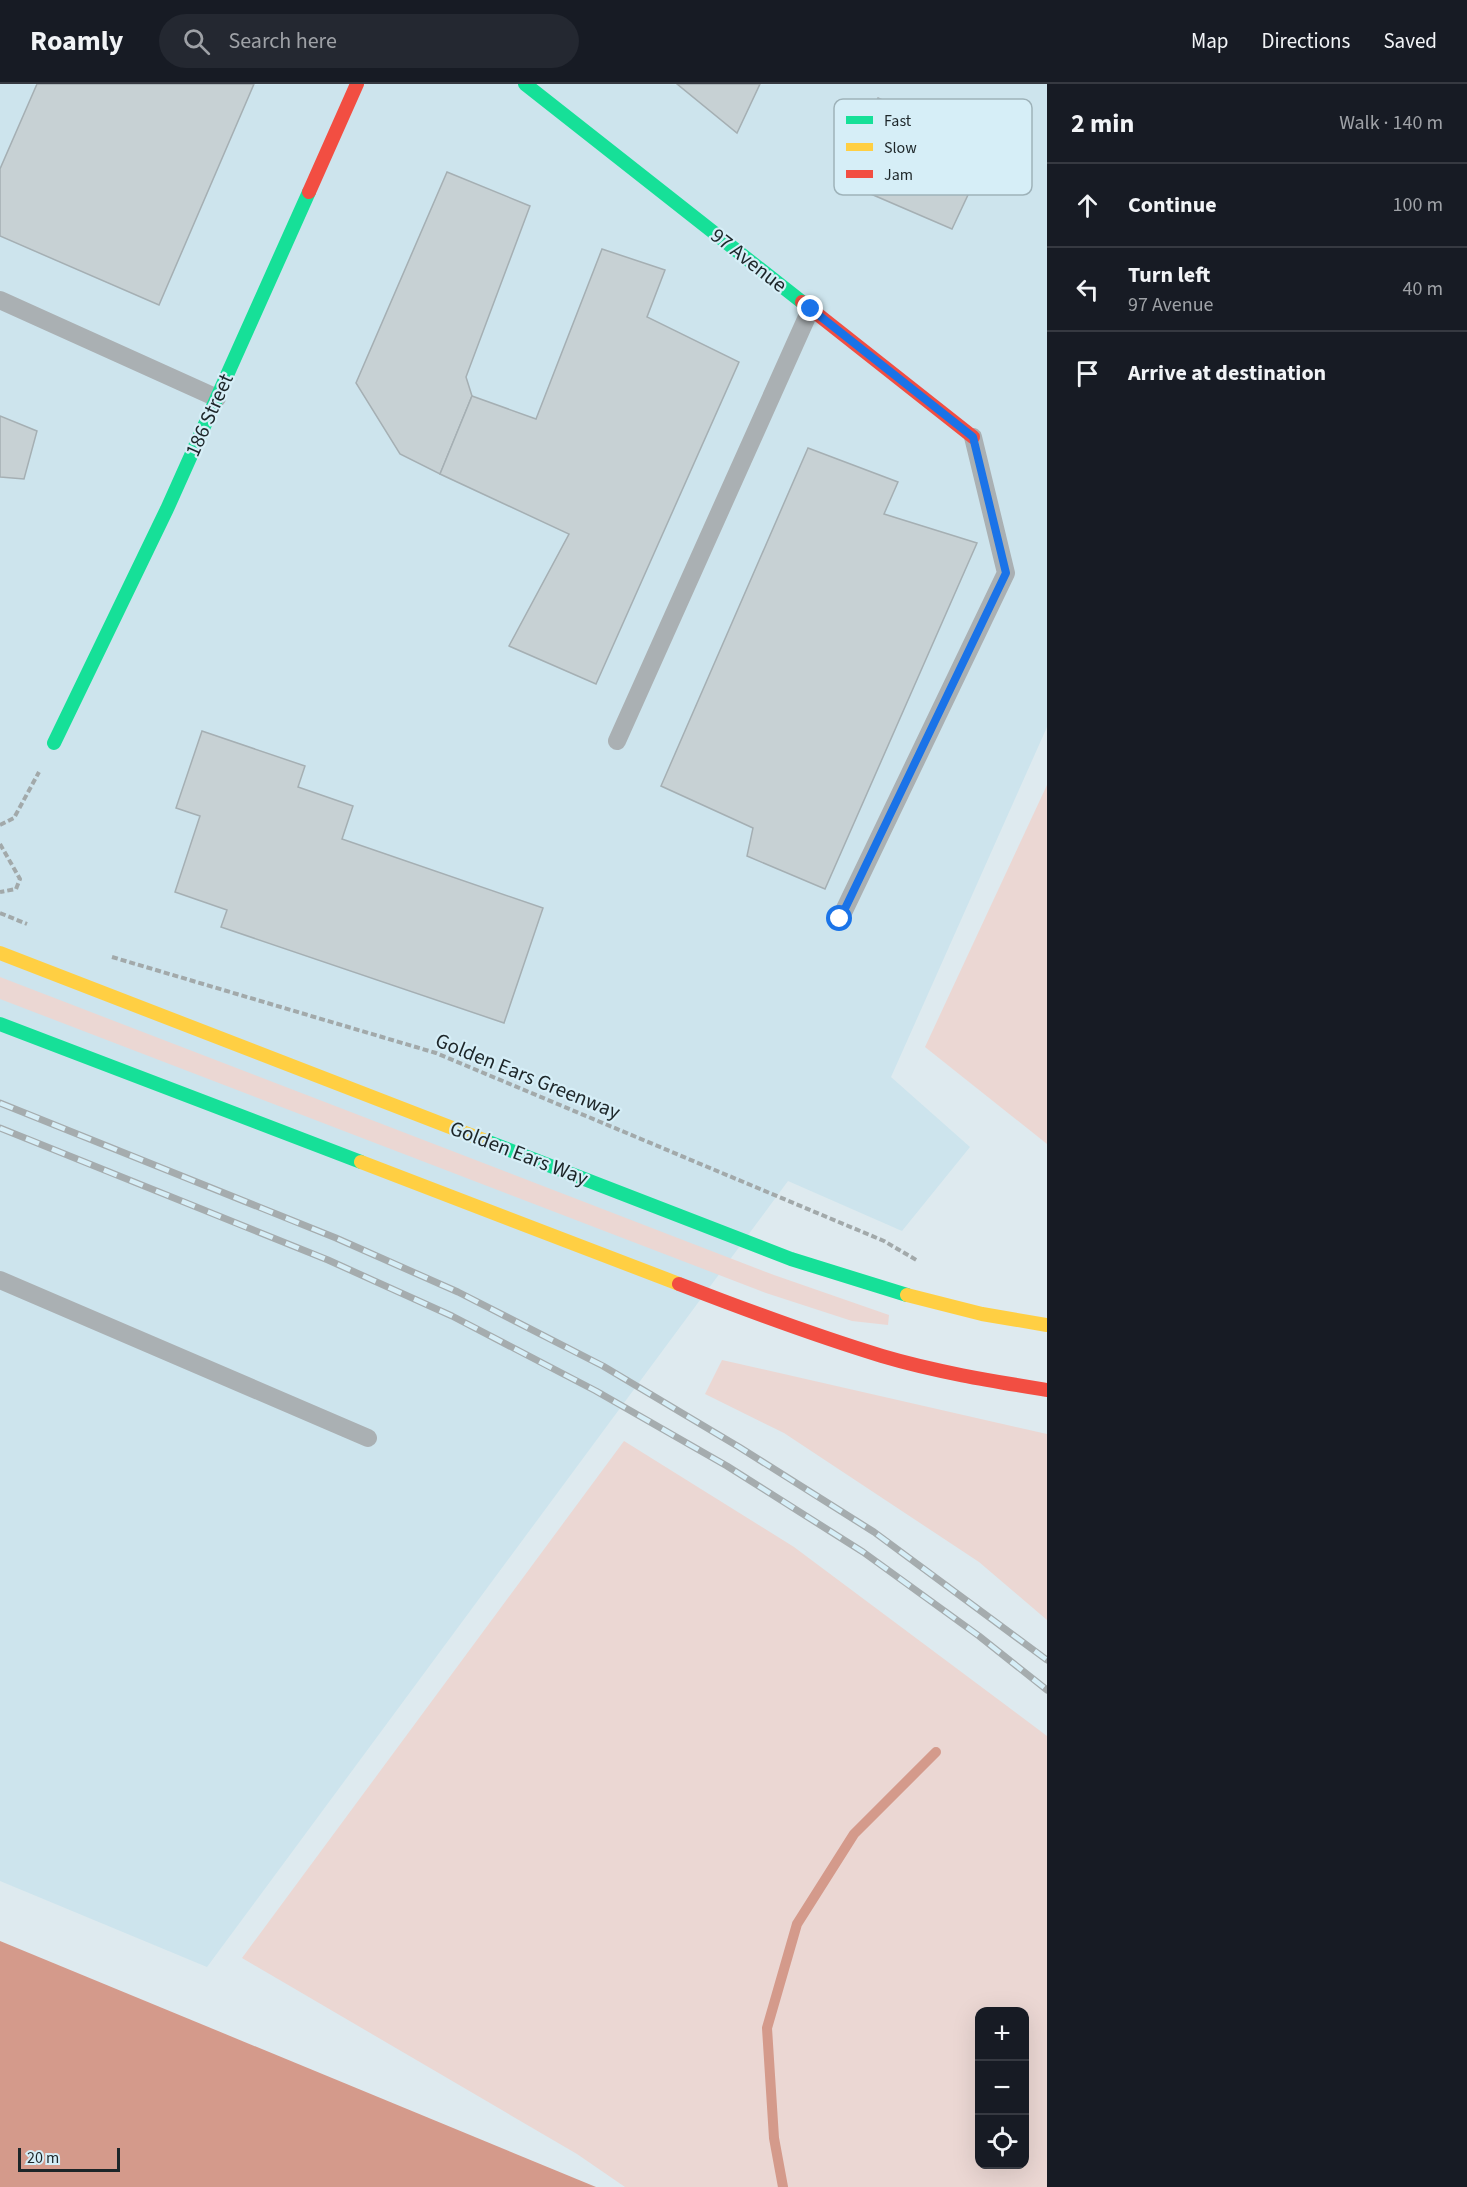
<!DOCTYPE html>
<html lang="en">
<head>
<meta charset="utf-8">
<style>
  body { margin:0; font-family:"Source Sans 3",sans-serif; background:#242831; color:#f1f3f6 }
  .controls { position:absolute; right:18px; bottom:18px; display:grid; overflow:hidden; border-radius:12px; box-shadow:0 6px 24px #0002 }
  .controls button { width:54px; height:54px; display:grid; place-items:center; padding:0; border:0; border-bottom:2px solid #363941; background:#171b24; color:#f1f3f6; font:30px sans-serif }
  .scale { position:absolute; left:18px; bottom:15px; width:102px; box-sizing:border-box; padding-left:6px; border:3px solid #1d2629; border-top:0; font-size:16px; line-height:21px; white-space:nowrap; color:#1d2629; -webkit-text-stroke:4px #d6eef7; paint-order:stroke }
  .stop { position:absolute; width:18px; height:18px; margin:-14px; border:4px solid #1a73e8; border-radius:50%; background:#fff }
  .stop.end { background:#1a73e8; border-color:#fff; box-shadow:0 2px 6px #0008 }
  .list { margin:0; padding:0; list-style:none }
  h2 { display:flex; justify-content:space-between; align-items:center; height:78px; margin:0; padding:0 24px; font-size:26px }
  h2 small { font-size:20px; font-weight:400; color:#9ea1a6 }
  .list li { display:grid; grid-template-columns:39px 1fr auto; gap:18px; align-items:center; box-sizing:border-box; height:84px; padding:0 24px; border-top:2px solid #363941 }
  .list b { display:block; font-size:22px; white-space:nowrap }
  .list p { margin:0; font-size:20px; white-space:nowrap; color:#9ea1a6 }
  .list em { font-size:20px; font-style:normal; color:#9ea1a6 }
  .icon { flex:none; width:33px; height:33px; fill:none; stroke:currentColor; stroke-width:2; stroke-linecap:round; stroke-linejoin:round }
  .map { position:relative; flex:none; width:1047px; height:2103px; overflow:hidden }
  header { display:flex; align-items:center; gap:36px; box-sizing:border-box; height:84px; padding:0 30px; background:#171b24; border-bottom:2px solid #363941 }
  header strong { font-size:28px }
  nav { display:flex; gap:33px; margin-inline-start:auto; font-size:21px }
  .search { width:420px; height:54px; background:#242831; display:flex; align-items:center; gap:15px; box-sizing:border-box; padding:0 21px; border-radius:33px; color:#9ea1a6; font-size:22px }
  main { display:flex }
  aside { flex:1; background:#171b24 }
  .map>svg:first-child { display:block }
  .built { fill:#cde4ed }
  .green { fill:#ebd7d3; fill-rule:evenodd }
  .water { fill:#d49a8b }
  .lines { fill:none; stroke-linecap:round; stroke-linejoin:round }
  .stream { stroke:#d49a8b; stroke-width:10 }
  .building { fill:#c7d1d4; stroke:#a5afb3; stroke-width:1.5 }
  .path { stroke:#a2a9aa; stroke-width:4; stroke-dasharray:6 3; stroke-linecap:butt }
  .lane { stroke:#aab0b3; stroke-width:18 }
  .fast { stroke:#16e098; stroke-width:14 }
  .slow { stroke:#ffcf43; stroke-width:14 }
  .jam { stroke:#f24e42; stroke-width:14 }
  .rail-casing { stroke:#a5acae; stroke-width:7 }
  .rail { stroke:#d6eef7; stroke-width:4.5; stroke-dasharray:14; stroke-linecap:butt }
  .route { stroke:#1a73e8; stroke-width:8 }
  .labels { text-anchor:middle; stroke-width:4.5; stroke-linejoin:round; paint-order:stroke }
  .street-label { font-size:21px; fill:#1d2629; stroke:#d6eef7 }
  .key { fill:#d6eef7; stroke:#9eb2b9; stroke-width:1.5 }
  .key-label { font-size:16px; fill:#1d2629 }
</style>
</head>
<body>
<header>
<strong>Roamly</strong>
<div class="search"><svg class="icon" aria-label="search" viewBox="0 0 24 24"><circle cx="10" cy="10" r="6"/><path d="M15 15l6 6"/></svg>Search here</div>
<nav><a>Map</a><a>Directions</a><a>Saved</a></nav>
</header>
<main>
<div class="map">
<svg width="1047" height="2103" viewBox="0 0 1047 2103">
  <rect width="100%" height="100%" fill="#deeaef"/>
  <path class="built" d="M0,0H1047V643L891,993L970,1063L902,1147L788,1097L207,1883L0,1797Z"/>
  <g class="green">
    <path d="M1047,701V1060L925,963Z"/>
    <path d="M0,893L774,1191L889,1231L888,1241L852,1237L766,1209L0,915Z"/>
    <path d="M722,1276L1047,1350V1536L979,1478L784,1349L705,1310Z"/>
    <path d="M624,1357L794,1463L1047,1652V2103H625L577,2070L242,1874ZM980,1928H1024V2080H980Z"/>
  </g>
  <path class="water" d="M0,1857L596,2103H0Z"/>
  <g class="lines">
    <path class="stream" d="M783,2103L774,2054L767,1944L797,1840L854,1750L936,1668"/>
  </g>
  <g class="building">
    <path d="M37,0H254L159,221L0,152V85Z"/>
    <path d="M677,0H760L737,49Z"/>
    <path d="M878,14L989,66L952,145L843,98Z"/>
    <path d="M447,88L530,122L466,293L472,312L440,390L400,370L356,299Z"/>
    <path d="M602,165L665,186L647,233L739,278L596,600L509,562L569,450L440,390L472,312L536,335Z"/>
    <path d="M0,332L37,347L24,395L0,393Z"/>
    <path d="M808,364L898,398L884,430L977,459L825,805L747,772L753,744L661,702Z"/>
    <path d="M202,647L305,682L298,703L353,722L342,755L543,824L504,939L221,843L227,826L175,808L200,732L176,724Z"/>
  </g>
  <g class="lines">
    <g class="path">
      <path d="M0,741L14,734L39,688"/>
      <path d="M0,760L20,795L16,805L0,808"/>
      <path d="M0,829L27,840"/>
      <path d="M112,873L436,969L884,1157L918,1177"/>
    </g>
    <g class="lane">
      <path d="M0,216L217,314"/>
      <path d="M617,657L811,224"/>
      <path d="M840,835L1006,489L973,353"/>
      <path d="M0,1196L368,1354"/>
    </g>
    <g class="fast">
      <path d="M525,0L802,218"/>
      <path d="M54,659L167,425L309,108"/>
      <path d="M0,940L361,1078"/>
      <path d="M486,1057L791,1175L907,1211"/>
    </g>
    <g class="slow">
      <path d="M0,869L486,1057"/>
      <path d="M361,1078L679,1200"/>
      <path d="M907,1211L982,1230L1047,1241"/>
    </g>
    <g class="jam">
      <path d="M309,108L357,0"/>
      <path d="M802,218L973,353"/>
      <path d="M679,1200C746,1226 813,1251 882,1272C936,1288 992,1297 1047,1306"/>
    </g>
    <defs>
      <g id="rail">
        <path d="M0,1019L336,1154L458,1208L603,1282L739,1363L874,1448L1047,1576"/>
        <path d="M0,1044L328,1176L452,1232L596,1307L727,1382L863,1468L979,1552L1047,1606"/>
      </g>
    </defs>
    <use href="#rail" class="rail-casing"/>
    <use href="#rail" class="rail"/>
  </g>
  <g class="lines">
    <path class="route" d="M811,225L973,353L1006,489L840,835"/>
  </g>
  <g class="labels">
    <g class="street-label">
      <text transform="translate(749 176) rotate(38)" y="7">97 Avenue</text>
      <text transform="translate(209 331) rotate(-66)" y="7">186 Street</text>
      <text transform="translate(528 992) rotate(22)" y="7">Golden Ears Greenway</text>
      <text transform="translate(519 1069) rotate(21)" y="7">Golden Ears Way</text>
    </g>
  </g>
  <rect x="834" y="15" width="198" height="96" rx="9" class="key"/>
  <rect x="846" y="32" width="27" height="8" fill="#16e098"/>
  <rect x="846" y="59" width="27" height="8" fill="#ffcf43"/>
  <rect x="846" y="86" width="27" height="8" fill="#f24e42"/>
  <g class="key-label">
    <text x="884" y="42">Fast</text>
    <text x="884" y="69">Slow</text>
    <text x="884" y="96">Jam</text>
  </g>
</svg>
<div class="controls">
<button>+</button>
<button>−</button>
<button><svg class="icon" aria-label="locate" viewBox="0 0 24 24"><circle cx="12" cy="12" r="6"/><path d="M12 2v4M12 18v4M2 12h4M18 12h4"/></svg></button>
</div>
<div class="scale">20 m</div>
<div class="stop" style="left:840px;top:835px"></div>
<div class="stop end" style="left:811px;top:225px"></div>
</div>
<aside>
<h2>2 min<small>Walk · 140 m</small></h2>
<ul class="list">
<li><svg class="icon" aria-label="ahead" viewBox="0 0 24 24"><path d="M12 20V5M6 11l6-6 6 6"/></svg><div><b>Continue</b></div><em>100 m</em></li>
<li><svg class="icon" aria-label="left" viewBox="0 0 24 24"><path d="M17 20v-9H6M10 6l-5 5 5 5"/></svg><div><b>Turn left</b><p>97 Avenue</p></div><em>40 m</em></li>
<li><svg class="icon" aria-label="arrive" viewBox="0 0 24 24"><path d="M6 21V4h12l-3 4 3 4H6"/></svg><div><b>Arrive at destination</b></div></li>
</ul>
</aside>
</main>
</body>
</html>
